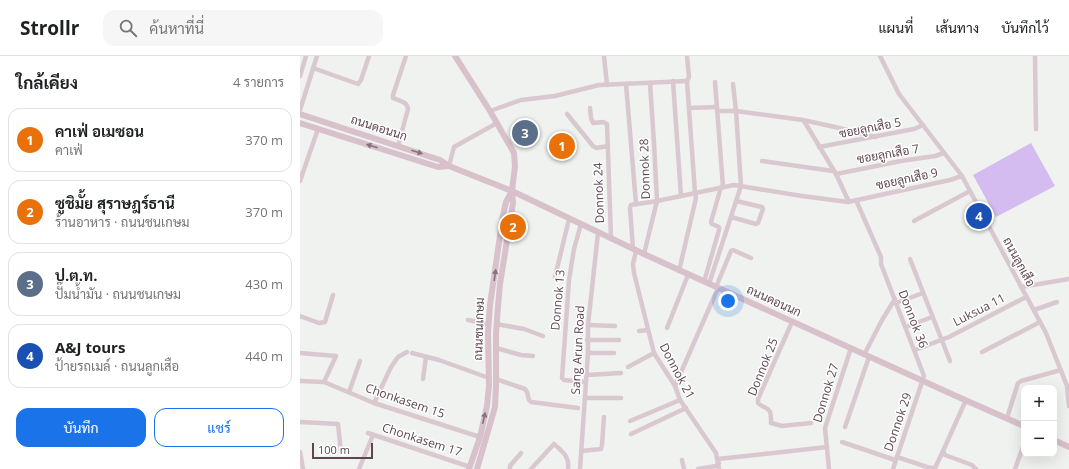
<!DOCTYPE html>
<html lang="th">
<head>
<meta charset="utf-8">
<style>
  body { margin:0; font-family:"Open Sans",Sarabun,sans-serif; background:#f6f6f6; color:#202124 }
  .controls { position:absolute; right:12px; bottom:12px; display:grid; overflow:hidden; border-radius:8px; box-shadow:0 4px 16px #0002 }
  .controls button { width:36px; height:36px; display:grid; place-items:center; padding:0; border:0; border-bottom:1px solid #e0e0e0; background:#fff; color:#202124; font:20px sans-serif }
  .scale { position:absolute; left:12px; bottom:10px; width:61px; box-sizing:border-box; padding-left:4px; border:2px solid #5d4651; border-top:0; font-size:11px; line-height:14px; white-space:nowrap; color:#5d4651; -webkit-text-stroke:3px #fff; paint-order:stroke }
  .you { position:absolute; left:428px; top:245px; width:14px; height:14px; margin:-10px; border:3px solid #fff; border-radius:50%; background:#1a73e8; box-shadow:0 0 0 6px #1a73e833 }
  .badge { display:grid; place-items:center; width:26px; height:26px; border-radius:50%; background:#1a73e8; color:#fff; font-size:13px; font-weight:700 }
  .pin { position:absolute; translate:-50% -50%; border:2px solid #fff; box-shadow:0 1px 4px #0006 }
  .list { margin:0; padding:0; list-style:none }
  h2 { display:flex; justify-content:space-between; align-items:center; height:52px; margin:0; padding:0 16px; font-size:17px }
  h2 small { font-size:13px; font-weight:400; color:#757577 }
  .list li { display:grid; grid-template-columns:26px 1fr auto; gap:12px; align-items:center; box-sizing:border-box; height:64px; margin:0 8px 8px; padding:0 8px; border:1px solid #e0e0e0; border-radius:12px }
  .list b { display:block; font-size:15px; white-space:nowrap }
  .list p { margin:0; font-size:13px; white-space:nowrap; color:#757577 }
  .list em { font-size:13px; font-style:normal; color:#757577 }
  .actions { display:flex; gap:8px; padding:12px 16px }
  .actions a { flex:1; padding:9px 0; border:1px solid #1a73e8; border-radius:12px; text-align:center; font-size:14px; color:#1a73e8 }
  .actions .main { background:#1a73e8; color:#fff }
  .icon { flex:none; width:22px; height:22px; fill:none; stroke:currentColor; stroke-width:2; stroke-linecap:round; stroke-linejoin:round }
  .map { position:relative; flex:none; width:769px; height:413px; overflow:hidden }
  header { display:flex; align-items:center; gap:24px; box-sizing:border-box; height:56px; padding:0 20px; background:#fff; border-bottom:1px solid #e0e0e0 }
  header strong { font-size:19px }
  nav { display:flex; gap:22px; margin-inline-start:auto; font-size:14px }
  .search { width:280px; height:36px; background:#f6f6f6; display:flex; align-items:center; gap:10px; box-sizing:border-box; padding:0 14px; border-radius:12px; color:#757577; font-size:15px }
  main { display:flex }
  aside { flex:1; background:#fff }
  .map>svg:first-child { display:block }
  .green { fill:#d4bcf1 }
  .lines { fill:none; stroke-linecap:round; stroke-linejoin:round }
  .minor { stroke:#d9c8d0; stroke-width:4.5 }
  .secondary { stroke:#d8c1cb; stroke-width:6 }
  .oneway { fill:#88717c }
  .labels { text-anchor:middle; stroke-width:3; stroke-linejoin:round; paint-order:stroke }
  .street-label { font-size:12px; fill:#5d4651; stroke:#fff }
</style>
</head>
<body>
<header>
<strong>Strollr</strong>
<div class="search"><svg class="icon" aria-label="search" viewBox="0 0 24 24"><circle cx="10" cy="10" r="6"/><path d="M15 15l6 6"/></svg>ค้นหาที่นี่</div>
<nav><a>แผนที่</a><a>เส้นทาง</a><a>บันทึกไว้</a></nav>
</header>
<main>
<aside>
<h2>ใกล้เคียง<small>4 รายการ</small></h2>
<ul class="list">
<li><span class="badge" style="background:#e8710a">1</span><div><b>คาเฟ่ อเมซอน</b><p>คาเฟ่</p></div><em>370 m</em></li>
<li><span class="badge" style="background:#e8710a">2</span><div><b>ซูชิมั้ย สุราษฎร์ธานี</b><p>ร้านอาหาร · ถนนชนเกษม</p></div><em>370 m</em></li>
<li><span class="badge" style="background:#5c6f8a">3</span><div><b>ป.ต.ท.</b><p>ปั๊มน้ำมัน · ถนนชนเกษม</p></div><em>430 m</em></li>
<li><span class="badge" style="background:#1a4fb4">4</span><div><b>A&amp;J tours</b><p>ป้ายรถเมล์ · ถนนลูกเสือ</p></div><em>440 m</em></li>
</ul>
<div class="actions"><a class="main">บันทึก</a><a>แชร์</a></div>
</aside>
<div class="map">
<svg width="769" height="413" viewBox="0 0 769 413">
  <rect width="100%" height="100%" fill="#eff2ef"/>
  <path class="green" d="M731,87L755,130L696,161L673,119Z"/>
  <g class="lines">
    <g class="minor">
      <path d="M304,0L307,29"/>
      <path d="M580,0L599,38L662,120L746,277L767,330L769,350"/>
      <path d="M735,0L736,73"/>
      <path d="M13,12L58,28L61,24L69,0"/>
      <path d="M0,20L6,0"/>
      <path d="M373,25L381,140"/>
      <path d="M415,26L423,131"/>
      <path d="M326,28L336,148"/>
      <path d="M290,52L291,62L293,67L303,66L307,68L311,182"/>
      <path d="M389,52L417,51"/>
      <path d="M0,54L17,0"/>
      <path d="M190,55L221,44L255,40L299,29L387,25"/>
      <path d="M417,55H436L503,64L535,71L576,81"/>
      <path d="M267,58L293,90L296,92L308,90"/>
      <path d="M504,65L536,118L548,144V146"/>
      <path d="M98,90L108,53C107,45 99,45 93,42V39L106,0"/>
      <path d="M519,91L614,73L623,69"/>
      <path d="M462,105L533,115"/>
      <path d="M149,110L154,91L197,67"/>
      <path d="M536,118L601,105L635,100L644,97"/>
      <path d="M0,125L18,73"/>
      <path d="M556,144L581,201V208L624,320L593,413"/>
      <path d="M431,161L456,168L458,167L463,153L462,151L436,145"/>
      <path d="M614,165L670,135"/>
      <path d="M281,168L274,193L269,224L262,322L264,324L286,326"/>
      <path d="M333,193L330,152L331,149L357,145L434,129L502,140L548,146L650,124L662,120"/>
      <path d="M336,195L333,208L334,217L354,297L375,330L380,344L416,397L419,413"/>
      <path d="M344,198L357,145L354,87L350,27"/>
      <path d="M610,203L650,305"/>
      <path d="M379,215L396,142L395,137L387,25L389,21L387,0"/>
      <path d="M255,221L269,163"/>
      <path d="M404,226L419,174V171L412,168L411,166L421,131"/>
      <path d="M409,228L441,130L436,55L433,28"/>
      <path d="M416,231L431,195L433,194L451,202"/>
      <path d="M721,231L769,223"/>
      <path d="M596,247L623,237"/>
      <path d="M734,254L757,246"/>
      <path d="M0,260L19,267L25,266L33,239"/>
      <path d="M168,264L189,268"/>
      <path d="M492,266L458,343V347C461,351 468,351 470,356C471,358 471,363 471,367L482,370L511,367"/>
      <path d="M196,268L224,273L243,280"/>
      <path d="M288,269L315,270"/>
      <path d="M606,271L632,261"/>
      <path d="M367,272L388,219"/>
      <path d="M339,275L348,274"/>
      <path d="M287,284H319"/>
      <path d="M196,292L221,299L233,300"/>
      <path d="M615,294L649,281L726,241"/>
      <path d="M682,296L740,266"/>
      <path d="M0,297L36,300L24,326L0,325"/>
      <path d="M112,297L139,304L189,322"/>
      <path d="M288,297H314"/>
      <path d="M564,299L582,264L595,243"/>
      <path d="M328,311L354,297"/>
      <path d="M287,319L321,317"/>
      <path d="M123,323L126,301"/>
      <path d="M196,323L225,333L227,336L229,344L231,346L278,352"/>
      <path d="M24,326L74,347L180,381"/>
      <path d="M375,330L418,232"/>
      <path d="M49,336L60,305"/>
      <path d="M285,342H321"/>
      <path d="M666,344L643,395L645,399L672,409L676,413"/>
      <path d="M74,347L91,311L98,301L107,296"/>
      <path d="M707,362L718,327L721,325L761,314"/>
      <path d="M330,365L380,344"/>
      <path d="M0,366L38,368L41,396"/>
      <path d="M545,371L569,301"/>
      <path d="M68,377L170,411"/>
      <path d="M331,378L386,352"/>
      <path d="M542,386L595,404"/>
      <path d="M281,395L301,393L302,389L304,361"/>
      <path d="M0,396L3,413"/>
      <path d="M597,401L630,412V413"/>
      <path d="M418,403L527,391"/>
      <path d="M382,404L384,413"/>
      <path d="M630,412H635L643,395"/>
      <path d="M59,413L73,379"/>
      <path d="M210,413V410L221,397"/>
      <path d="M231,413L254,388C262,395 270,401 268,413"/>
      <path d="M280,413L288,297V269L298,177"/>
      <path d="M398,413L416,410L419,407"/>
      <path d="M529,413L525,372L551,292"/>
      <path d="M715,413L724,388"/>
    </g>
    <g class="secondary">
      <path d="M155,0L190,55L214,97L215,110L212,135L213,147L200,228L198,250L196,278V330L195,351L177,413"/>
      <path d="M0,58L140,104L149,110L212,135L344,198L656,340L724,370"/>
      <path d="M0,67L138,111L149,110"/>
      <path d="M754,384L769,391"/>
      <path d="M169,413L180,381L187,350L189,329L188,277L190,249L203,159L206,146L212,135"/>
    </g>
  </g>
  <defs><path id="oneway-solid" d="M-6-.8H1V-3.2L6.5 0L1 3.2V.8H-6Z"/></defs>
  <g class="oneway">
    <use href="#oneway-solid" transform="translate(72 90) rotate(-162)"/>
    <use href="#oneway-solid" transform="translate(117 96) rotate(18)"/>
    <use href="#oneway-solid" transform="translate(195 219) rotate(-82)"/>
    <use href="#oneway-solid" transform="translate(184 362) rotate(-77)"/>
  </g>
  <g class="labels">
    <g class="street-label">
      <text transform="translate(79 72) rotate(18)" y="4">ถนนดอนนก</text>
      <text transform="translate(570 72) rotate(-11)" y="4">ซอยลูกเสือ 5</text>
      <text transform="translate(588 98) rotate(-10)" y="4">ซอยลูกเสือ 7</text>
      <text transform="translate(345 113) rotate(-92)" y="4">Donnok 28</text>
      <text transform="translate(607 123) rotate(-12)" y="4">ซอยลูกเสือ 9</text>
      <text transform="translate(299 137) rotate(-92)" y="4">Donnok 24</text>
      <text transform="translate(719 206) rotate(62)" y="4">ถนนลูกเสือ</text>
      <text transform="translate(258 244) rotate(-85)" y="4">Donnok 13</text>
      <text transform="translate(474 245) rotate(25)" y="4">ถนนดอนนก</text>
      <text transform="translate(679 254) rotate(-27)" y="4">Luksua 11</text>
      <text transform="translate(613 263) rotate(69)" y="4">Donnok 36</text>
      <text transform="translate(179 273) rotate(-88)" y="4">ถนนชนเกษม</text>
      <text transform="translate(278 294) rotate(-87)" y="4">Sang Arun Road</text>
      <text transform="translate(463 311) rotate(-68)" y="4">Donnok 25</text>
      <text transform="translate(377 315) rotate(62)" y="4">Donnok 21</text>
      <text transform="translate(526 337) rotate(-73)" y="4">Donnok 27</text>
      <text transform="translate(105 345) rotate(19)" y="4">Chonkasem 15</text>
      <text transform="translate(598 366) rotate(-71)" y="4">Donnok 29</text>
      <text transform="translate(122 384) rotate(18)" y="4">Chonkasem 17</text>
    </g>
  </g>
</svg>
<div class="controls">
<button>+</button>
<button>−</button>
</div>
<div class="scale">100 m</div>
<div class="you"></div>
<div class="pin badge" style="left:262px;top:90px;background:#e8710a">1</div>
<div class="pin badge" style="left:213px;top:171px;background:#e8710a">2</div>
<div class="pin badge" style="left:225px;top:77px;background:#5c6f8a">3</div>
<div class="pin badge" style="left:679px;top:160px;background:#1a4fb4">4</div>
</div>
</main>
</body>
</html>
